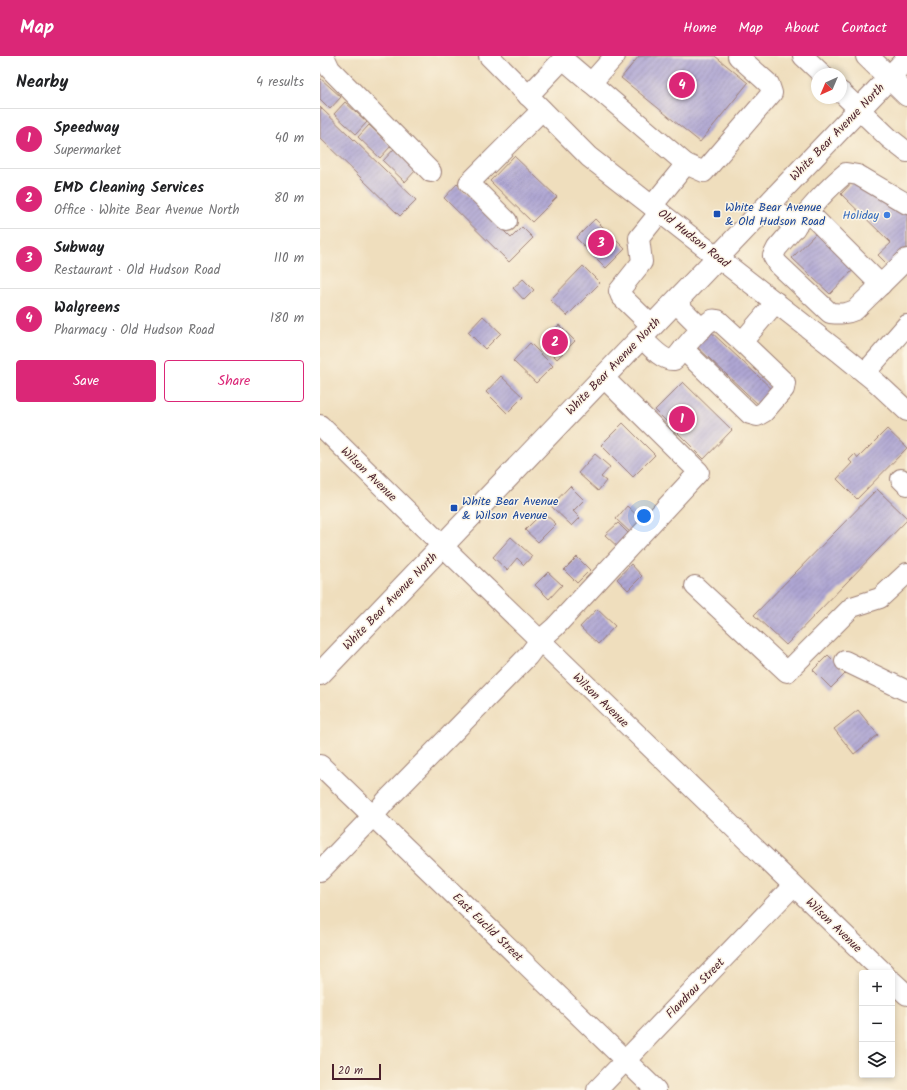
<!DOCTYPE html>
<html lang="en">
<head>
<meta charset="utf-8">
<style>
  body { margin:0; font-family:Kalam,sans-serif; background:#f2f2f2; color:#202124 }
  .controls { position:absolute; right:12px; bottom:12px; display:grid; overflow:hidden; border-radius:4px; box-shadow:0 2px 6px #0003 }
  .controls button { width:36px; height:36px; display:grid; place-items:center; padding:0; border:0; border-bottom:1px solid #e0e0e0; background:#fff; color:#202124; font:20px sans-serif }
  .compass { position:absolute; left:491px; top:12px; width:36px; height:36px; border-radius:50%; background:#fff; box-shadow:0 2px 6px #0003; rotate:224deg }
  .scale { position:absolute; left:12px; bottom:10px; width:49px; box-sizing:border-box; padding-left:4px; border:2px solid #4a1f2b; border-top:0; font-size:11px; line-height:14px; white-space:nowrap; color:#4a1f2b; -webkit-text-stroke:3px #fcf5e5; paint-order:stroke }
  .you { position:absolute; left:324px; top:460px; width:14px; height:14px; margin:-10px; border:3px solid #fff; border-radius:50%; background:#1a73e8; box-shadow:0 0 0 6px #1a73e833 }
  .badge { display:grid; place-items:center; width:26px; height:26px; border-radius:50%; background:#db2777; color:#fff; font-size:13px; font-weight:700 }
  .pin { position:absolute; translate:-50% -50%; border:2px solid #fff; box-shadow:0 1px 4px #0006 }
  .list { margin:0; padding:0; list-style:none }
  h2 { display:flex; justify-content:space-between; align-items:center; height:52px; margin:0; padding:0 16px; font-size:17px }
  h2 small { font-size:13px; font-weight:400; color:#757577 }
  .list li { display:grid; grid-template-columns:26px 1fr auto; gap:12px; align-items:center; box-sizing:border-box; height:60px; padding:0 16px; border-top:1px solid #e0e0e0 }
  .list b { display:block; font-size:15px; white-space:nowrap }
  .list p { margin:0; font-size:13px; white-space:nowrap; color:#757577 }
  .list em { font-size:13px; font-style:normal; color:#757577 }
  .actions { display:flex; gap:8px; padding:12px 16px }
  .actions a { flex:1; padding:9px 0; border:1px solid #db2777; border-radius:4px; text-align:center; font-size:14px; color:#db2777 }
  .actions .main { background:#db2777; color:#fff }
  .icon { flex:none; width:22px; height:22px; fill:none; stroke:currentColor; stroke-width:2; stroke-linecap:round; stroke-linejoin:round }
  .map { position:relative; flex:none; width:587px; height:1034px; overflow:hidden }
  header { display:flex; align-items:center; gap:24px; box-sizing:border-box; height:56px; padding:0 20px; background:#db2777; color:#fff }
  header strong { font-size:19px }
  nav { display:flex; gap:22px; margin-inline-start:auto; font-size:14px }
  main { display:flex }
  aside { flex:1; background:#fff }
  .map>svg:first-child { display:block }
  .building { fill:url(#building-hatch) }
  .lines { fill:none; stroke-linecap:round; stroke-linejoin:round }
  .minor-casing { stroke:#9c7e74; stroke-width:22 }
  .major-casing { stroke:#9c7e74; stroke-width:24 }
  .highway-casing { stroke:#9c7e74; stroke-width:24 }
  .minor { stroke:#fff; stroke-width:20 }
  .major { stroke:#fff; stroke-width:22 }
  .highway { stroke:#fff; stroke-width:22 }
  .transit-dot { fill:#1a4fb4; stroke:#fcf5e5; stroke-width:1.5 }
  .shop-dot { fill:#3f7fe0; stroke:#fcf5e5; stroke-width:1.5 }
  .labels { text-anchor:middle; stroke-width:3; stroke-linejoin:round; paint-order:stroke }
  .street-label { font-size:12px; fill:#4a1f2b; stroke:#fcf5e5 }
  .transit-label { font-size:12px; fill:#164399; stroke:#fcf5e5; text-anchor:start }
  .shop-label { font-size:12px; fill:#366cbe; stroke:#fcf5e5; text-anchor:end }
</style>
</head>
<body>
<header>
<strong>Map</strong>
<nav><a>Home</a><a>Map</a><a>About</a><a>Contact</a></nav>
</header>
<main>
<aside>
<h2>Nearby<small>4 results</small></h2>
<ul class="list">
<li><span class="badge">1</span><div><b>Speedway</b><p>Supermarket</p></div><em>40 m</em></li>
<li><span class="badge">2</span><div><b>EMD Cleaning Services</b><p>Office · White Bear Avenue North</p></div><em>80 m</em></li>
<li><span class="badge">3</span><div><b>Subway</b><p>Restaurant · Old Hudson Road</p></div><em>110 m</em></li>
<li><span class="badge">4</span><div><b>Walgreens</b><p>Pharmacy · Old Hudson Road</p></div><em>180 m</em></li>
</ul>
<div class="actions"><a class="main">Save</a><a>Share</a></div>
</aside>
<div class="map">
<svg width="587" height="1034" viewBox="0 0 587 1034">
  <defs>
    <pattern id="building-hatch" width="6" height="6" patternUnits="userSpaceOnUse"><rect width="6" height="6" fill="#aea6d3"/><path d="M-1 1l2-2M0 6l6-6M5 7l2-2" fill="none" stroke="#9087ab"/></pattern>
  </defs>
  <rect width="100%" height="100%" fill="#fcf5e5"/>
  <filter id="ink" filterUnits="userSpaceOnUse"><feTurbulence type="fractalNoise" baseFrequency=".025" numOctaves="2"/><feDisplacementMap in="SourceGraphic" scale="8" xChannelSelector="R" yChannelSelector="G"/><feConvolveMatrix kernelMatrix="1 2 1 2 8 2 1 2 1" color-interpolation-filters="sRGB"/></filter>
  <filter id="wash" filterUnits="userSpaceOnUse"><feTurbulence type="fractalNoise" baseFrequency=".012" numOctaves="4" result="noise"/><feDisplacementMap in="SourceGraphic" scale="16" xChannelSelector="R" yChannelSelector="G"/><feGaussianBlur stdDeviation="0.9" result="paint"/><feColorMatrix in="noise" values="0 0 0 0 0 0 0 0 0 0 0 0 0 0 0 0 0 1.4 0 .05"/><feComposite in="paint" operator="in"/></filter>
  <g filter="url(#wash)">
    <rect width="100%" height="100%" fill="#efdebd"/>
    <g id="blocks">
      <g class="building">
        <path d="M319,0H395L428,27L380,86L301,22Z"/>
        <path d="M0,22L21,41L10,53L0,43Z"/>
        <path d="M25,46L47,66L36,78L14,58Z"/>
        <path d="M0,51L96,144L80,160L0,82Z"/>
        <path d="M49,69L71,90L60,102L38,81Z"/>
        <path d="M74,93L96,114L85,126L63,105Z"/>
        <path d="M194,100L237,141L212,166L170,125Z"/>
        <path d="M535,123L587,155V196L571,212L558,199L571,187L521,138Z"/>
        <path d="M137,128L191,182L202,171L213,182L189,206L124,142Z"/>
        <path d="M275,163L305,193L286,212L256,182Z"/>
        <path d="M498,175L536,211L510,238L472,202Z"/>
        <path d="M263,210L280,227L247,260L230,244Z"/>
        <path d="M203,223L214,234L204,244L193,232Z"/>
        <path d="M163,260L181,277L165,293L148,276Z"/>
        <path d="M239,269L255,285L237,303L221,287Z"/>
        <path d="M388,273L454,335L440,350L374,288Z"/>
        <path d="M210,287L233,310L216,327L193,305Z"/>
        <path d="M181,320L203,341L187,357L166,336Z"/>
        <path d="M363,326L412,374L384,403L335,354Z"/>
        <path d="M303,367L335,399L313,421L281,389Z"/>
        <path d="M567,373L587,392L537,443L517,423L532,407L529,404L535,398L538,402Z"/>
        <path d="M275,398L290,411L281,421L286,425L278,435L258,417Z"/>
        <path d="M250,430L264,444L253,455L260,462L252,470L231,450Z"/>
        <path d="M557,433L587,462V464L466,589L434,559Z"/>
        <path d="M307,450L325,467L313,479L296,463Z"/>
        <path d="M223,456L236,468L218,486L205,474Z"/>
        <path d="M298,467L312,481L300,493L285,479Z"/>
        <path d="M191,481L212,500L204,509L197,502L187,514L173,501Z"/>
        <path d="M257,501L270,514L257,527L244,514Z"/>
        <path d="M311,508L322,520L308,534L297,523Z"/>
        <path d="M228,516L242,529L229,543L215,529Z"/>
        <path d="M277,553L295,570L278,588L260,571Z"/>
        <path d="M508,599L526,617L511,632L493,614Z"/>
        <path d="M538,654L558,679L534,698L514,673Z"/>
      </g>
    </g>
  </g>
  <g filter="url(#ink)">
    <use href="#blocks" fill-opacity="0" stroke="#9c7e74" stroke-width="1"/>
    <g class="lines">
      <defs>
        <g id="minor">
          <path d="M4,0L10,13L111,116"/>
          <path d="M169,0L269,101L519,296L557,327L587,355"/>
          <path d="M483,0L502,18"/>
          <path d="M271,27L295,0"/>
          <path d="M521,36L569,82L587,96"/>
          <path d="M208,40L243,3L366,108L332,150"/>
          <path d="M366,108L384,116L452,37L449,28L418,0"/>
          <path d="M449,147L475,172"/>
          <path d="M587,148L538,119L526,117C500,138 479,167 457,192L453,200L457,207L510,257C520,258 526,258 535,254L587,203"/>
          <path d="M488,156L561,229"/>
          <path d="M187,165L149,127L222,54"/>
          <path d="M355,246L382,273"/>
          <path d="M332,270L301,240L299,235L322,206L319,182L340,156"/>
          <path d="M321,281C329,289 342,305 354,304C362,295 382,269 392,264C394,263 396,264 398,264L422,286L456,246"/>
          <path d="M363,293L430,358L437,360L444,356L464,333L465,327L422,286"/>
          <path d="M545,317L587,269"/>
          <path d="M0,369L137,504L564,917"/>
          <path d="M581,423L587,429"/>
          <path d="M375,530L467,616L532,551L560,542L587,517"/>
          <path d="M525,605L587,635"/>
          <path d="M0,709L336,1034"/>
          <path d="M0,815L53,760L66,745L208,600L220,584L235,571L379,416L283,321"/>
          <path d="M572,925L587,939"/>
          <path d="M277,1034L473,830"/>
        </g>
        <path id="major" d="M0,618L587,3"/>
        <path id="highway" d="M547,0L587,39"/>
      </defs>
      <use href="#minor" class="minor-casing"/>
      <use href="#major" class="major-casing"/>
      <use href="#highway" class="highway-casing"/>
      <use href="#minor" class="minor"/>
      <use href="#major" class="major"/>
      <use href="#highway" class="highway"/>
    </g>
  </g>
  <g class="transit-dot">
    <rect x="393" y="154" width="8" height="8" rx="2"/>
    <rect x="130" y="448" width="8" height="8" rx="2"/>
  </g>
  <circle class="shop-dot" cx="567" cy="159" r="4"/>
  <g class="labels">
    <g class="street-label">
      <text transform="translate(517 76) rotate(-46)" y="4">White Bear Avenue North</text>
      <text transform="translate(374 182) rotate(38)" y="4">Old Hudson Road</text>
      <text transform="translate(293 310) rotate(-46)" y="4">White Bear Avenue North</text>
      <text transform="translate(49 418) rotate(44)" y="4">Wilson Avenue</text>
      <text transform="translate(70 545) rotate(-46)" y="4">White Bear Avenue North</text>
      <text transform="translate(281 644) rotate(44)" y="4">Wilson Avenue</text>
      <text transform="translate(514 869) rotate(44)" y="4">Wilson Avenue</text>
      <text transform="translate(168 871) rotate(44)" y="4">East Euclid Street</text>
      <text transform="translate(375 932) rotate(-46)" y="4">Flandrau Street</text>
    </g>
    <g class="transit-label">
      <text x="405" y="155">White Bear Avenue<tspan x="405" dy="14">&amp; Old Hudson Road</tspan></text>
      <text x="142" y="449">White Bear Avenue<tspan x="142" dy="14">&amp; Wilson Avenue</tspan></text>
    </g>
    <g class="shop-label">
      <text x="559" y="163">Holiday</text>
    </g>
  </g>
</svg>
<div class="controls">
<button>+</button>
<button>−</button>
<button><svg class="icon" aria-label="layers" viewBox="0 0 24 24"><path d="M12 4l9 5-9 5-9-5zM3 14l9 5 9-5"/></svg></button>
</div>
<svg class="compass" viewBox="-18 -18 36 36"><path d="M0-13l5 13h-10z" fill="#e53935"/><path d="M0 13l5-13h-10z" fill="#757577"/></svg>
<div class="scale">20 m</div>
<div class="you"></div>
<div class="pin badge" style="left:362px;top:363px">1</div>
<div class="pin badge" style="left:235px;top:286px">2</div>
<div class="pin badge" style="left:281px;top:187px">3</div>
<div class="pin badge" style="left:362px;top:29px">4</div>
</div>
</main>
</body>
</html>
